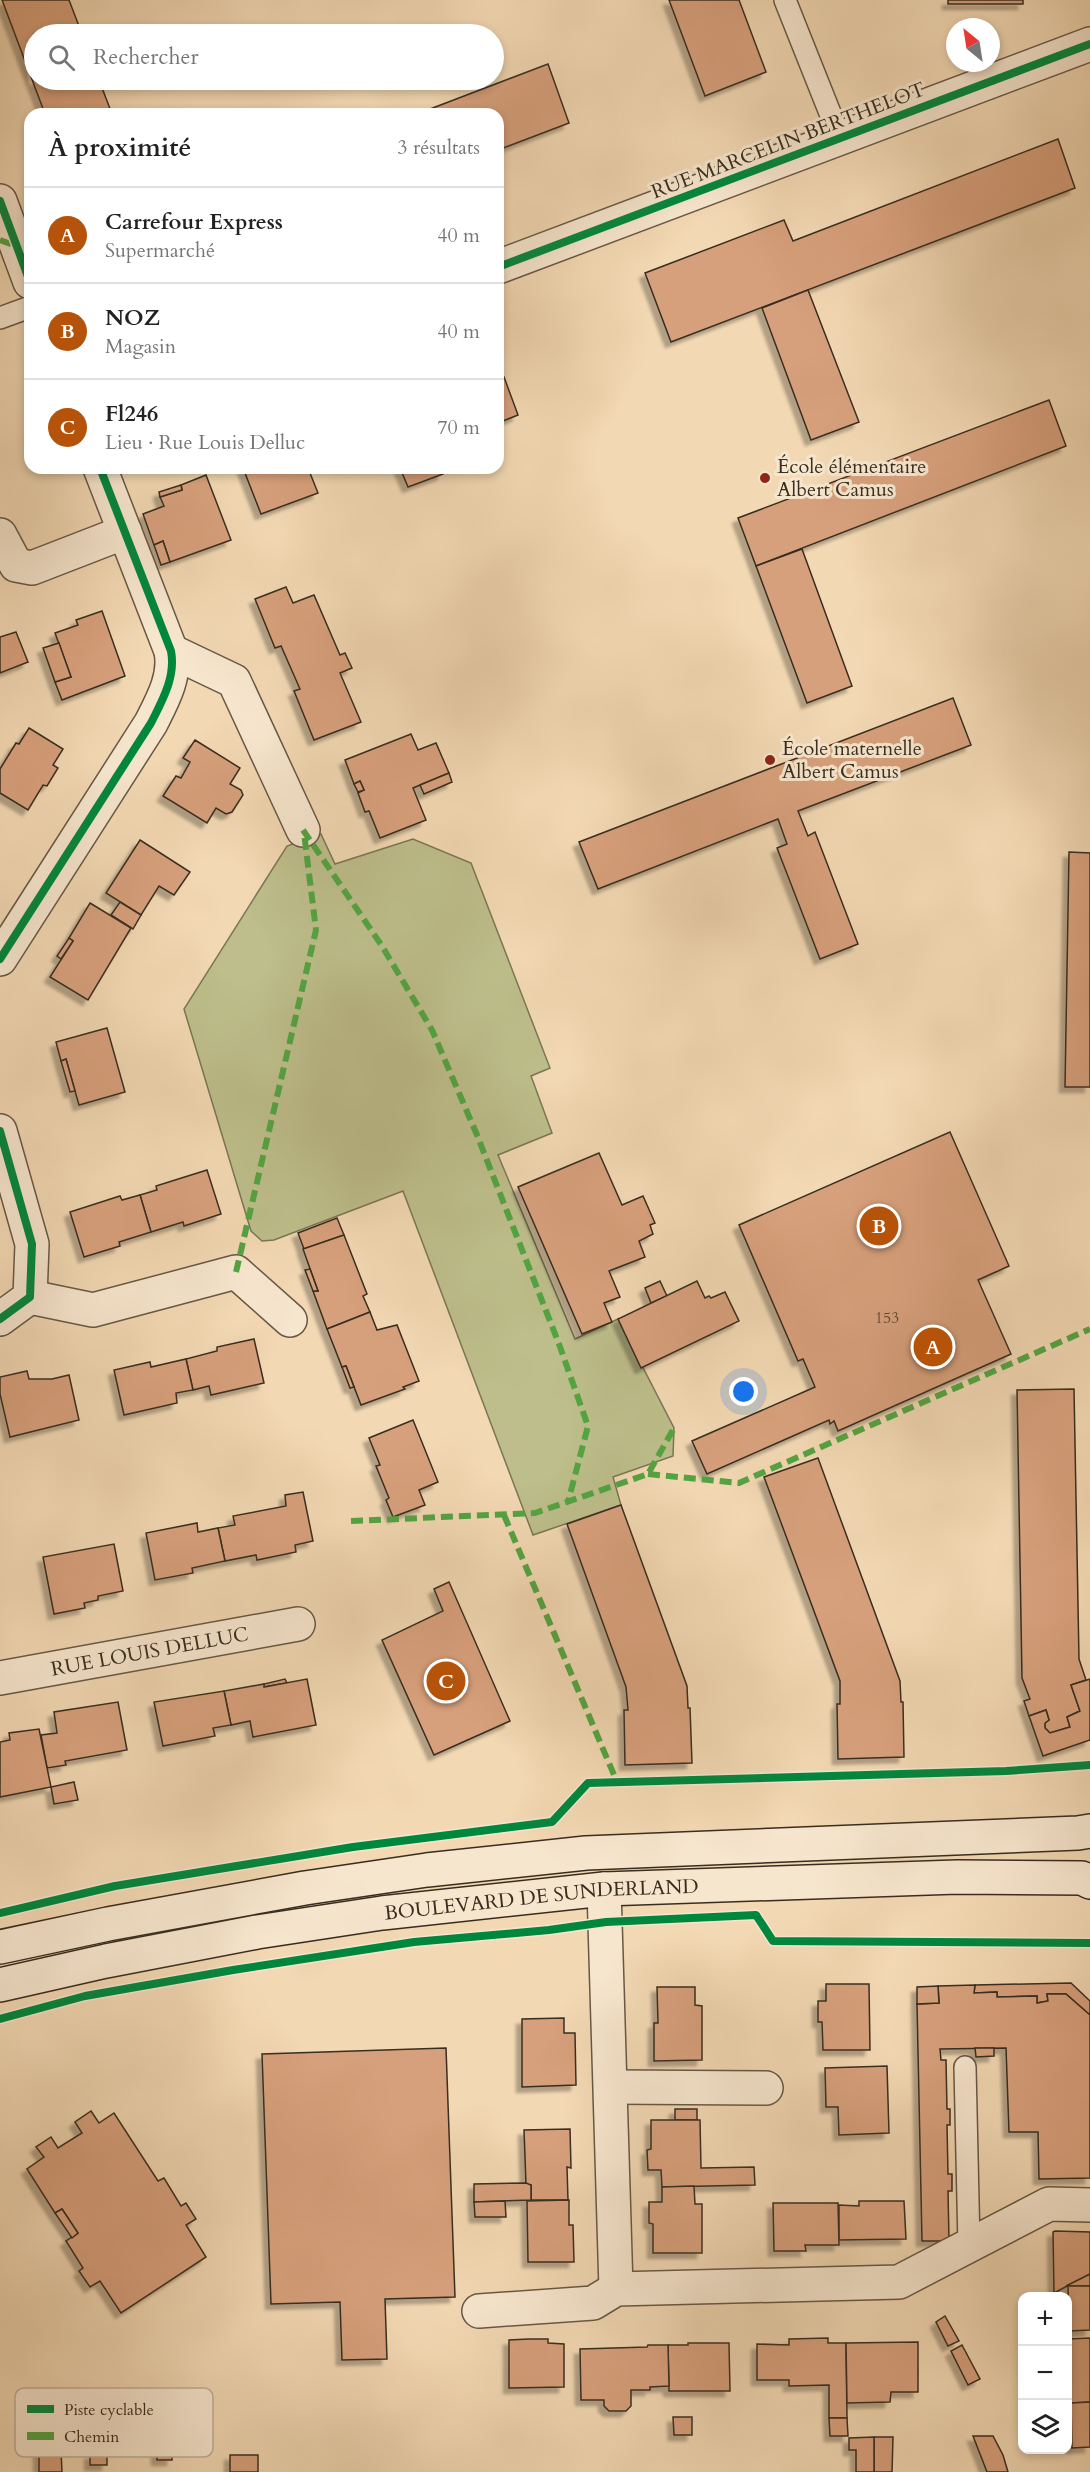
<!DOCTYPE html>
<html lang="fr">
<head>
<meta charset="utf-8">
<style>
  body { margin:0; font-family:Cardo,serif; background:#f6f6f6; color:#222 }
  .controls { position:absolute; right:18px; bottom:18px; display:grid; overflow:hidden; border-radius:12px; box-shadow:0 3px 9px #0003 }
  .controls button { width:54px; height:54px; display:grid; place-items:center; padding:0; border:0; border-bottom:2px solid #e0e0e0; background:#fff; color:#222; font:30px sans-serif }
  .compass { position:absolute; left:946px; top:18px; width:54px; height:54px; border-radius:50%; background:#fff; box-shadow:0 3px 9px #0003; rotate:330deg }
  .you { position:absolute; left:744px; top:1392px; width:21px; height:21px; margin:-15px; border:4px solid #fff; border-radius:50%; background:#1a73e8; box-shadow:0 0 0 9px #1a73e833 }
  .badge { display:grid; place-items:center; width:39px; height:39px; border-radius:50%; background:#b45309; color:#fff; font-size:20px; font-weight:700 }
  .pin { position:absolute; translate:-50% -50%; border:3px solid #fff; box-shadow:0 2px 6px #0006 }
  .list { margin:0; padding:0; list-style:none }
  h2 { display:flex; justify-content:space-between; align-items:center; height:78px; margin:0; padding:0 24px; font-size:26px }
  h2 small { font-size:20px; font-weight:400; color:#767676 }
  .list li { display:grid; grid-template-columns:39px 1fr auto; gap:18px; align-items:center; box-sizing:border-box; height:96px; padding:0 24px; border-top:2px solid #e0e0e0 }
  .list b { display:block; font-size:22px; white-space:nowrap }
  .list p { margin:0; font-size:20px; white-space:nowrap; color:#767676 }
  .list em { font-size:20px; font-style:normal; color:#767676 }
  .icon { flex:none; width:33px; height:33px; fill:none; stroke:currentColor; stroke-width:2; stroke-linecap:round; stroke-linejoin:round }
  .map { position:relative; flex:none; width:1090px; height:2472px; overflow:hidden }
  .search { position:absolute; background:#fff; box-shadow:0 3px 9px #0003; left:24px; top:24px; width:480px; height:66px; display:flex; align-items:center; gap:15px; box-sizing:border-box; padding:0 21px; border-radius:33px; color:#767676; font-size:22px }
  .panel { position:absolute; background:#fff; box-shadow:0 3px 9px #0003; left:24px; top:108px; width:480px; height:366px; border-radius:18px }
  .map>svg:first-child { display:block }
  .green { fill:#bdbe8b; stroke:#7a7656; stroke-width:1.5 }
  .building { fill:#d7a07b; stroke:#382d20; stroke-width:1.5; filter:url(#shadow) }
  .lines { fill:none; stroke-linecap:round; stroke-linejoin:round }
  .lane-casing { stroke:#665845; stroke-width:24 }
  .street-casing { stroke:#665845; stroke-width:36 }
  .secondary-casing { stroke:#382d20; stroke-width:36 }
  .lane { stroke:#f7e6ce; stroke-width:21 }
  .street { stroke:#f7e6ce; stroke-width:33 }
  .secondary { stroke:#f7e6ce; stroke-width:33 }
  .quiet { stroke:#53a441; stroke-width:6; stroke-dasharray:12 6; stroke-linecap:butt }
  .cycleway-casing { stroke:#f7e6ce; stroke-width:11 }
  .cycleway { stroke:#00873e; stroke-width:8 }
  .poi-dot { fill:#8f2418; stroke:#f7e6ce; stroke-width:2 }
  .labels { text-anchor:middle; stroke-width:6; stroke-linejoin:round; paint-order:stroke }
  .number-label { font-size:16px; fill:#604a37 }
  .street-label { font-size:20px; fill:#382d20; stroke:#f7e6ce }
  .poi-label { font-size:20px; fill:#382d20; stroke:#f7e6ce; text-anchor:start }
  .key { fill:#f7e6ce; stroke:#beae9a; stroke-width:1.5 }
  .key-label { font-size:16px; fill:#382d20 }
</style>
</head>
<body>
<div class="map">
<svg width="1090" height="2472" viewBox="0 0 1090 2472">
  <defs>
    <filter id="shadow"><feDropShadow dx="-5.5" dy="5.5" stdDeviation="1.5" flood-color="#0004"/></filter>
  </defs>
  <rect width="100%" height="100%" fill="#f2d8b3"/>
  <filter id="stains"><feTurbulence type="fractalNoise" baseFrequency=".00333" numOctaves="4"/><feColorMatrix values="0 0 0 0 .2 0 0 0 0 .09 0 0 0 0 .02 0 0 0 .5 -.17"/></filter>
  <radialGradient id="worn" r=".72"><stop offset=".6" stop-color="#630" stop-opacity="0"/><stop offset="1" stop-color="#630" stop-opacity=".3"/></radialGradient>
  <path class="green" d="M321,834L335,864L413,839L471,863L550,1068L531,1076L552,1133L498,1155L575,1339L618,1319L674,1428L673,1456L613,1477L621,1505L533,1535L403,1191L274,1240L262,1241L251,1231L184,1009L287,846Z"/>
  <g class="building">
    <path d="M2,0H69L82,34H34V80H99L112,114H45Z"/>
    <path d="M669,0H739L766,72L705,96Z"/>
    <rect x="948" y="0" width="75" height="4"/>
    <path d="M548,64L569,123L498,150V114H417Z"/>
    <path d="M1058,139L1075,188L671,342L645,273L784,220L793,241Z"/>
    <path d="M808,290L859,422L811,440L762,308Z"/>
    <path d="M504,377L518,415L498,423V379Z"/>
    <path d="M1049,400L1066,446L756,566L738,518Z"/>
    <path d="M498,437L503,450L498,451Z"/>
    <path d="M243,468H308L318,493L261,514Z"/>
    <path d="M400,468H441L443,474L408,487Z"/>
    <path d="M206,475L231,540L170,562L163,541L154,545L143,514L164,506L160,497L182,490L181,485Z"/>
    <path d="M181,485L182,490L160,497L159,492Z"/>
    <path d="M163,541L170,562L161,565L154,545Z"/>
    <path d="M802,549L852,686L807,703L756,566Z"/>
    <path d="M286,587L293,603L314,595L340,655L345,653L352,668L340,673L361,722L314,740L294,691L300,689L281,646L275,648L255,599Z"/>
    <path d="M102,611L125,676L62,700L55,682L71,677L55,633L78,625L76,620Z"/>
    <path d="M16,632L28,662L0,673V637Z"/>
    <path d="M59,643L71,677L55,682L43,648Z"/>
    <path d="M953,698L971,745L798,811L808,836L815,832L858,944L820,959L777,848L787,844L778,819L598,889L579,842Z"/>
    <path d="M29,728L63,749L53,765L58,768L47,786L43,785L28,810L0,793V769L16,743L19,744Z"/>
    <path d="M411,734L418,750L436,743L449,773L413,788L426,820L380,838L369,811L365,812L358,793L364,790L360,781L354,784L345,760Z"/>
    <path d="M195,740L240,768L230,784L241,790L243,795L232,812L226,814L216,808L207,823L163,796L176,776L181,778L190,762L183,758Z"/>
    <path d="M449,773L452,782L424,794L420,785Z"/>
    <path d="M360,781L364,790L358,792L354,784Z"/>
    <path d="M140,840L190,872L174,895L159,886L141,915L106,893Z"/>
    <path d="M1069,852L1090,853V1087H1065Z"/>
    <path d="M120,902L141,915L133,929L111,915Z"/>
    <path d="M90,903L131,928L88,1000L50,977L73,941L69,938Z"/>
    <path d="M69,938L73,941L61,959L57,956Z"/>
    <path d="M107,1028L125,1092L79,1105L66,1059L61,1061L56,1042Z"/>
    <path d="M66,1059L75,1091L70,1092L61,1061Z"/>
    <path d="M950,1132L1009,1266L978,1280L1011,1354L838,1431L834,1421L830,1424L829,1420L707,1474L692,1441L815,1387L803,1359L798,1361L739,1225Z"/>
    <path d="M599,1153L622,1205L643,1196L655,1223L650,1225L653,1234L639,1241L645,1257L609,1271L620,1297L604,1303L612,1322L582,1334L518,1187Z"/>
    <path d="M207,1170L221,1214L184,1226L183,1222L151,1232L140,1195L157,1190L156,1186Z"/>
    <path d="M140,1195L151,1232L119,1242L120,1246L84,1257L70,1212L120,1196L122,1200Z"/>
    <path d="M337,1218L344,1235L304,1249L298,1233Z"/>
    <path d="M344,1235L367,1294L363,1296L370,1312L327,1329L313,1291H318L303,1249Z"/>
    <path d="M310,1269L318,1291H313L305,1270Z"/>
    <path d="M660,1281L667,1296L651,1303L645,1288Z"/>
    <path d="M697,1281L705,1298L709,1296L711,1298L725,1292L739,1321L641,1368L618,1319Z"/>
    <path d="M370,1312L377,1330L397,1325L419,1381L403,1387L405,1389L361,1405L346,1366L342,1367L327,1329Z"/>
    <path d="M254,1339L264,1383L211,1395L209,1386L193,1390L186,1359L217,1351V1347Z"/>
    <path d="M186,1359L193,1390L176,1393L177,1403L124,1415L114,1370L150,1362L151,1367Z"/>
    <path d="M346,1366L354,1387L350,1388L342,1367Z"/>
    <path d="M27,1371L29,1379H52L69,1375L79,1420L10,1437L0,1394V1377Z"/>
    <path d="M1074,1389L1079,1659L1086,1680L1071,1685L1080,1711L1067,1717L1070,1727L1050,1733L1045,1728V1723L1049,1720L1046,1710L1029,1716L1024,1701L1030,1699L1022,1678L1017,1390Z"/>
    <path d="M413,1420L438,1482L419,1490L425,1505L393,1517L386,1500L389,1498L376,1466L380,1465L369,1438Z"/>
    <path d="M818,1458L900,1681L901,1702H903L904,1757L838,1759L837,1704H840V1681L764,1477Z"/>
    <path d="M303,1492L313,1541L295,1545L296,1552L257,1560L256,1555L225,1561L218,1528L235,1525L233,1516L286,1506L285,1495Z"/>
    <path d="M621,1505L687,1686L688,1708H690L692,1763L625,1765L624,1710H628L626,1687L567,1524Z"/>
    <path d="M197,1523L198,1532L218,1528L225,1561L192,1568L193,1573L155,1580L146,1533Z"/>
    <path d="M114,1544L123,1591L98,1596V1600L84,1603L85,1608L54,1614L43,1557Z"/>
    <path d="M449,1582L510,1721L434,1755L382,1640L443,1611L434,1589Z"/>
    <path d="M285,1679L287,1683L264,1687V1684Z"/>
    <path d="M307,1679L316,1725L253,1737L250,1721L231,1725L224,1691L264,1684V1687Z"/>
    <path d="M1090,1679V1740L1043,1756L1029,1716L1046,1710L1049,1720L1045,1723V1728L1050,1733L1070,1727L1067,1717L1080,1711L1071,1685Z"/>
    <path d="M224,1691L231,1725L213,1728L215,1736L163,1746L154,1702Z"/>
    <path d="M118,1702L127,1750L65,1761L66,1765L47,1768L41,1735L57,1733L54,1712Z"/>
    <path d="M39,1729L51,1787L0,1797V1742L10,1740L9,1733Z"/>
    <path d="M74,1782L78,1800L54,1804L51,1787Z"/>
    <path d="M1071,1983L1090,2001V2015L1066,1994H1047L1048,2001L1037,2003V1996L997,1997V1992L974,1993L975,1985Z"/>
    <path d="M826,1984H869L870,2050H823L822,2022H818V2001H826Z"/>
    <path d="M975,1985L974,1993L997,1992V1997L1037,1996V2003L1048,2001L1047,1994H1066L1090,2015V2178L1039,2179L1038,2132H1009L1006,2048L940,2049L941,2060H946L947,2109H950V2125H947L948,2174H952V2191H948L949,2241H922L917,2004L939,2003L938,1986Z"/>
    <path d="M938,1986L939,2003L917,2004V1987Z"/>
    <path d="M657,1987H695V2005L702,2006V2060L654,2061V2023H658Z"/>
    <path d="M564,2018V2033H575L576,2085L522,2087V2019Z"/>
    <path d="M446,2048L455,2297L385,2299L387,2359L342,2360L340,2302L271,2304L262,2054Z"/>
    <path d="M975,2048H994V2056L976,2057Z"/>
    <path d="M887,2066L889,2133L839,2135L838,2107H826L825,2068Z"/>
    <rect x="675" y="2109" width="22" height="11"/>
    <path d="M91,2111L99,2123L114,2113L158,2181L164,2178L181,2206L186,2203L196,2219L186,2225L206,2257L121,2313L100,2281L90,2287L79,2271L83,2268L66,2241L78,2233L62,2209L55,2213L27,2169L44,2157L36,2147L51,2137L58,2148L82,2133L75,2122Z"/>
    <path d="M651,2120H700L701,2168L754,2167L755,2185L662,2187L661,2170H648L647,2150L651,2149Z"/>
    <path d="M570,2129L571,2168L567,2167L568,2200H531V2185H526L524,2130Z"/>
    <path d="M526,2183L531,2185V2200L474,2202V2184Z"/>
    <path d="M694,2186L695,2204H702V2253H653V2224L649,2223V2202H662V2187Z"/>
    <path d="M569,2200V2225H573L574,2262H528L527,2201Z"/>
    <path d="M505,2201L506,2217H475L474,2202Z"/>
    <path d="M859,2201H904L906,2239L839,2240V2205L859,2206Z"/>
    <path d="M773,2203H838L839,2245H805L806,2251H774Z"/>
    <path d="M62,2209L78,2233L72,2238L55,2213Z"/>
    <path d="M1055,2231L1090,2232V2274L1054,2293L1053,2232Z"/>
    <path d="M1090,2274V2286H1066Z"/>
    <path d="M1068,2286H1090V2330L1069,2331Z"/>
    <path d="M945,2316L959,2341L948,2346L936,2322Z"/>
    <path d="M828,2338V2343H846L847,2418H829V2385L789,2386V2380H757V2344L789,2345V2339Z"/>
    <path d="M1090,2338V2402L1071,2403L1069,2339Z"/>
    <path d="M529,2339H548V2343L564,2344V2387L509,2388V2340Z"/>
    <path d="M918,2342V2392H891L890,2402L847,2403L846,2343Z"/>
    <path d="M688,2343H729L730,2391H669L668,2345H688Z"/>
    <path d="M648,2345H668L669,2386L650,2387V2390H631V2406L626,2411H609L604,2406V2400H581L580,2349L647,2347Z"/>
    <path d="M962,2345L980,2379L968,2385L951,2351Z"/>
    <path d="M1090,2402V2447L1072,2448L1071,2403Z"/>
    <path d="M673,2417H692V2435H674Z"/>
    <path d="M829,2418H847L848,2436H830Z"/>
    <path d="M973,2436H993L1003,2455L1008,2472H987Z"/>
    <path d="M874,2437H893L892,2472H874Z"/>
    <path d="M874,2437V2472H856V2450H849V2438Z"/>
    <rect x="157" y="2449" width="15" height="11"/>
    <path d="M39,2450H61L62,2472H39Z"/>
    <rect x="90" y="2454" width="17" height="11"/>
    <rect x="230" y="2455" width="28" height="17"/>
  </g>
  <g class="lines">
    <defs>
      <g id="lane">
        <path d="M785,0L840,138"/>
        <path d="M0,318L30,307"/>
        <path d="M965,2067L969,2246"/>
      </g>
      <g id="street">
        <path d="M0,201L30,282"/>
        <path d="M498,267L1090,44"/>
        <path d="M0,535L16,565L32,568L125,532"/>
        <path d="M171,651L234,681L303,830"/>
        <path d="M0,959L151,723C162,701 176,677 171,651L100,468"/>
        <path d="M0,1131L32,1244L30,1297L0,1319"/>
        <path d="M30,1297L93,1310L236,1272L290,1320"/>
        <path id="s1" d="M0,1678L298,1624"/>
        <path d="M604,1889L616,2289"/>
        <path d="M611,2087L766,2088"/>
        <path d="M479,2311L593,2303L616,2289L899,2282L1049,2204L1090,2205"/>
      </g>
      <g id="secondary">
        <path d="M0,1947L108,1924L305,1888L427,1870L586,1853L1078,1833L1090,1831"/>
        <path id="s2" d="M0,1985L106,1961L257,1932L382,1913L604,1889L957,1877L1082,1878L1090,1882"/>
      </g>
    </defs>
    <use href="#lane" class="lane-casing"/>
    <use href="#street" class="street-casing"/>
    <use href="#secondary" class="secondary-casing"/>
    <use href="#lane" class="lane"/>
    <use href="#street" class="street"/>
    <use href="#secondary" class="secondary"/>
    <g class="quiet">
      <path d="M0,240L16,246"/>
      <path d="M303,830L382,946L432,1030L477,1135L559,1344L588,1426L568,1502"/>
      <path d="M236,1272L316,930L304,833"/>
      <path d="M648,1474L739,1483L1090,1329"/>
      <path d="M504,1515L617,1782"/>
      <path d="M351,1521L535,1513L648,1474L674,1428"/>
    </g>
    <defs>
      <g id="cycleway">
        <path d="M0,201L30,282"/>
        <path d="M498,267L1090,44"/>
        <path d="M0,959L151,723C162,701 176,677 171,651L100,468"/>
        <path d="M0,1131L32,1244L30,1297L0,1319"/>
        <path d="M0,1913L115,1886L353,1847L552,1822L588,1783L1006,1771L1090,1765"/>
        <path d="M0,2019L85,1996L233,1970L414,1942L549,1930L606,1922L756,1915L773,1941L1090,1943"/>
      </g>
    </defs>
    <use href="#cycleway" class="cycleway-casing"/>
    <use href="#cycleway" class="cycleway"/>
  </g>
  <g class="poi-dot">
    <circle cx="765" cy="478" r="6"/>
    <circle cx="770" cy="760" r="6"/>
  </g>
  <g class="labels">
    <g class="number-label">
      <text x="887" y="1323">153</text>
    </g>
    <g class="street-label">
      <text transform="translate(788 140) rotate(-21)" y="7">RUE MARCELIN BERTHELOT</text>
      <text dy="7" stroke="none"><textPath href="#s1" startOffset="152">RUE LOUIS DELLUC</textPath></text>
      <text dy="7" stroke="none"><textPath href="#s2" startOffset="549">BOULEVARD DE SUNDERLAND</textPath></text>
    </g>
    <g class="poi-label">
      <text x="777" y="473">École élémentaire<tspan x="777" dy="23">Albert Camus</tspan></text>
      <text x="782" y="755">École maternelle<tspan x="782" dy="23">Albert Camus</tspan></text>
    </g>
  </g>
  <rect x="15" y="2388" width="198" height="69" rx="9" class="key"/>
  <rect x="27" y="2405" width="27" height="8" fill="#00873e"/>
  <rect x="27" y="2432" width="27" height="8" fill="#53a441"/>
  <g class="key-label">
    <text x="64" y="2415">Piste cyclable</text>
    <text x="64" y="2442">Chemin</text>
  </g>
  <rect width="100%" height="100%" filter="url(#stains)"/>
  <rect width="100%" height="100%" fill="url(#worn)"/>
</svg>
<div class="controls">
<button>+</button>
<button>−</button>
<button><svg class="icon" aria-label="layers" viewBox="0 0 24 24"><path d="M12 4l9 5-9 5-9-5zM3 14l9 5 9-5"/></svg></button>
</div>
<svg class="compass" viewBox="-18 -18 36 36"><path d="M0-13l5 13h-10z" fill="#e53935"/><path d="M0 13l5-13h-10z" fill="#767676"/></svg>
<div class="you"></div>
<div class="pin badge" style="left:933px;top:1347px">A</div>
<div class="pin badge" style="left:879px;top:1226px">B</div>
<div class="pin badge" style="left:446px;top:1681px">C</div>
<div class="search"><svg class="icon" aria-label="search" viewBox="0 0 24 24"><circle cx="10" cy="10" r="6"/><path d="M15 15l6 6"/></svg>Rechercher</div>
<section class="panel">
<h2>À proximité<small>3 résultats</small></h2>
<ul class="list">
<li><span class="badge">A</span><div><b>Carrefour Express</b><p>Supermarché</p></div><em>40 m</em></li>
<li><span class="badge">B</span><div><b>NOZ</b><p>Magasin</p></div><em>40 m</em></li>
<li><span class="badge">C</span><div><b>Fl246</b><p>Lieu · Rue Louis Delluc</p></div><em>70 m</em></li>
</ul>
</section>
</div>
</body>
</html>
